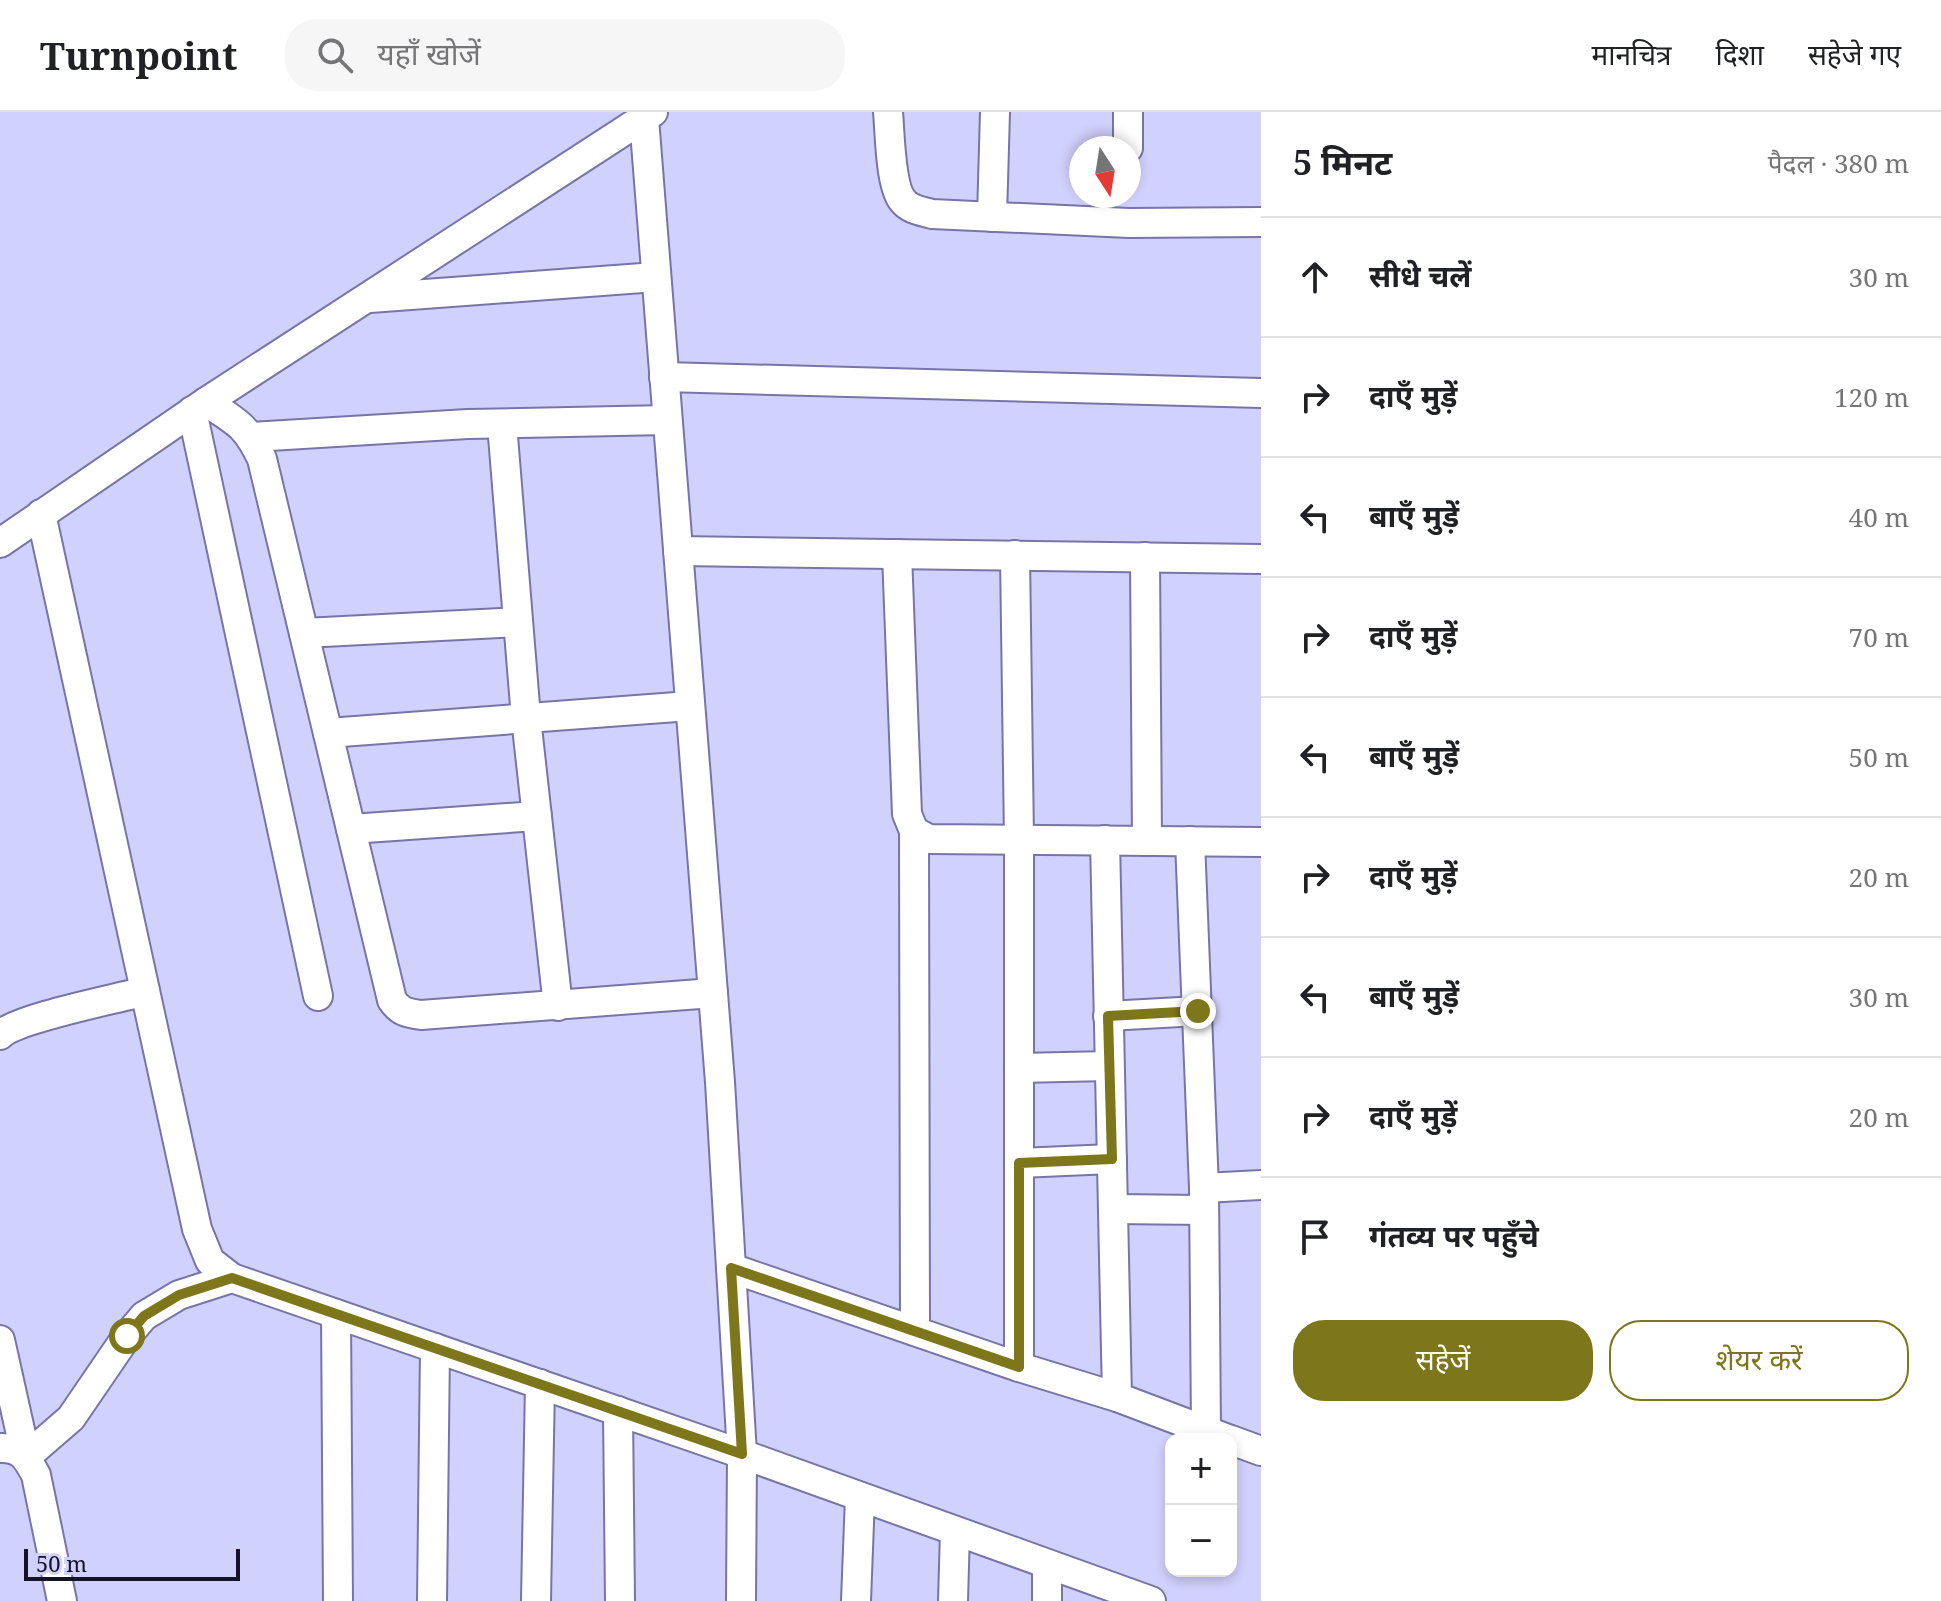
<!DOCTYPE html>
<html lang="hi">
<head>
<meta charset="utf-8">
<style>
  body { margin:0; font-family:"Noto Serif","Noto Sans Devanagari",serif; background:#f6f6f6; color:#202124 }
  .controls { position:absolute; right:24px; bottom:24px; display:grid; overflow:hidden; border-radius:16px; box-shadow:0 4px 12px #0003 }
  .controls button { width:72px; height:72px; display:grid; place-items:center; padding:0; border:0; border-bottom:2px solid #e0e0e0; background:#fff; color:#202124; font:40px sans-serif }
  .compass { position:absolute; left:1069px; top:24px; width:72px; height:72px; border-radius:50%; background:#fff; box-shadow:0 4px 12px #0003; rotate:168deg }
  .scale { position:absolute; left:24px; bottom:20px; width:216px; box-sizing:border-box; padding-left:8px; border:4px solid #141326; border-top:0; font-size:22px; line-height:28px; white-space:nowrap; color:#141326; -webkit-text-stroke:6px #d1d1fd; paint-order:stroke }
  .stop { position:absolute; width:24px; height:24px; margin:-18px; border:6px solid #7d761a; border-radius:50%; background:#fff }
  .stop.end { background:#7d761a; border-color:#fff; box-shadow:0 2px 8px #0008 }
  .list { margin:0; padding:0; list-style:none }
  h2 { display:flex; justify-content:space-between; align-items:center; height:104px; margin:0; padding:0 32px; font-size:34px }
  h2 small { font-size:26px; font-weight:400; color:#757577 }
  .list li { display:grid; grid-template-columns:52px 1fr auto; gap:24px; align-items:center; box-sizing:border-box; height:120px; padding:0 32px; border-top:2px solid #e0e0e0 }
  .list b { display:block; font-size:30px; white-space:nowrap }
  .list em { font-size:26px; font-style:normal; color:#757577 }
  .actions { display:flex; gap:16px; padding:24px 32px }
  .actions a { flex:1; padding:18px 0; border:2px solid #7d761a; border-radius:32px; text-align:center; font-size:28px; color:#7d761a }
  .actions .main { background:#7d761a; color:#fff }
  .icon { flex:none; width:44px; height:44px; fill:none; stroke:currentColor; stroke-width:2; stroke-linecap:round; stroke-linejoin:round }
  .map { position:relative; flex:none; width:1261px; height:1489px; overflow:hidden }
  header { display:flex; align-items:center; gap:48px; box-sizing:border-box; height:112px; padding:0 40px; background:#fff; border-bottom:2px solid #e0e0e0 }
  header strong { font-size:38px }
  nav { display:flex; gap:44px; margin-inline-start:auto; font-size:28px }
  .search { width:560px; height:72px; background:#f6f6f6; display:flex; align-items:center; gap:20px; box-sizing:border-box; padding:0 28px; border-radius:32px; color:#757577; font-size:30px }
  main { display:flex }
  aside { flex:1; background:#fff }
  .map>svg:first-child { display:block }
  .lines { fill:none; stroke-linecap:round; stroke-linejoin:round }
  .minor-casing { stroke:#7775a7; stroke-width:32 }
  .minor { stroke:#fff; stroke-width:28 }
  .route { stroke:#7d761a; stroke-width:10 }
</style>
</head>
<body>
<header>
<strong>Turnpoint</strong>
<div class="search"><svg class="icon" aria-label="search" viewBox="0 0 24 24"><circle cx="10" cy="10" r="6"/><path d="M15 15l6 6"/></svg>यहाँ खोजें</div>
<nav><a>मानचित्र</a><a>दिशा</a><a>सहेजे गए</a></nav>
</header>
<main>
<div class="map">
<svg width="1261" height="1489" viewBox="0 0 1261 1489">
  <rect width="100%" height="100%" fill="#d1d1fd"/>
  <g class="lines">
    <defs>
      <g id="minor">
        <path d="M888,0C890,21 890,74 903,89C910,98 922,99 932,102L1129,111L1261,110"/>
        <path d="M1128,0V36"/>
        <path d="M644,6L720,970L742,1342L741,1489"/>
        <path d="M992,105L995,0"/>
        <path d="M370,186L656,165"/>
        <path d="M664,265L1261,281"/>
        <path d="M206,290C237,310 246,313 262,347L392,888C400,900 407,901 421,903L713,881"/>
        <path d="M192,299L318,884"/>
        <path d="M502,312L526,606L558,894"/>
        <path d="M252,325L468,312L667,308"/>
        <path d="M41,402L197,1117L210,1149L232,1166L742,1342L1151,1489"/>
        <path d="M0,431L206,290L653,0"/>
        <path d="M678,439L1261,447"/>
        <path d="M897,442L907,702L914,719L929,727L1261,730"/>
        <path d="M1015,443L1019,727V1255"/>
        <path d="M1145,445L1147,729"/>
        <path d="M304,521L518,510"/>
        <path d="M328,621L690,594"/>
        <path d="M351,717L537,704"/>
        <path d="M914,719L915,1219"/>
        <path d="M1105,728L1117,1285"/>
        <path d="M1190,729L1204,1076L1206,1319"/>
        <path d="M1108,904L1198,899"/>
        <path d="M0,923C17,906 117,887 145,879"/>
        <path d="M1019,956L1109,954"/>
        <path d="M1019,1051L1112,1047"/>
        <path d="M1204,1076L1261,1073"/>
        <path d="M1113,1097L1203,1098"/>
        <path d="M731,1156L1019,1255L1117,1285L1228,1327"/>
        <path d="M336,1202L338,1489"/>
        <path d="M0,1228L26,1345L71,1306L127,1224L144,1204L179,1183L232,1166"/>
        <path d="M618,1299L620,1489"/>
        <path d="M1231,1328L1261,1339"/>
        <path d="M0,1336C21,1335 27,1346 36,1363L62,1489"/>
        <path d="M1047,1452V1489"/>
        <path d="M432,1489L435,1236"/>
        <path d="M536,1489L540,1272"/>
        <path d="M856,1489L860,1385"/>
        <path d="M953,1489L955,1419"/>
      </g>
    </defs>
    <use href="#minor" class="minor-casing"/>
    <use href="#minor" class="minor"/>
  </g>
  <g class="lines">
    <path class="route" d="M127,1224L144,1204L179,1183L232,1166L742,1342L731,1156L1019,1255V1051L1112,1047L1108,904L1198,899"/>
  </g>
</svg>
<div class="controls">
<button>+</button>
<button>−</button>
</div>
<svg class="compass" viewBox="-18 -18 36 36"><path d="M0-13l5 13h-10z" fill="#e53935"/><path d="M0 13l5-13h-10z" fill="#757577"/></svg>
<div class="scale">50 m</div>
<div class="stop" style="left:127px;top:1224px"></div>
<div class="stop end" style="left:1198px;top:899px"></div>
</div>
<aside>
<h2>5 मिनट<small>पैदल · 380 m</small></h2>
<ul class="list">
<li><svg class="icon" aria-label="ahead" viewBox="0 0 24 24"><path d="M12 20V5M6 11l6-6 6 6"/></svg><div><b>सीधे चलें</b></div><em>30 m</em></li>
<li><svg class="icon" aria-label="right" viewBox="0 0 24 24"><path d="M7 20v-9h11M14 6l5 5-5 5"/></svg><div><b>दाएँ मुड़ें</b></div><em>120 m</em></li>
<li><svg class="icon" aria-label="left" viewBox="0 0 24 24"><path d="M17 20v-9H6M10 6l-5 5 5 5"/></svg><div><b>बाएँ मुड़ें</b></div><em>40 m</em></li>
<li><svg class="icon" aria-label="right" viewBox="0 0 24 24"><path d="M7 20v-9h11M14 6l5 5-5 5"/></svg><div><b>दाएँ मुड़ें</b></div><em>70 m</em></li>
<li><svg class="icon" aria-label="left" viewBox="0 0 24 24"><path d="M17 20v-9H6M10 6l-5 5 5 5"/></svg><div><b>बाएँ मुड़ें</b></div><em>50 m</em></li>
<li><svg class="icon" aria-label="right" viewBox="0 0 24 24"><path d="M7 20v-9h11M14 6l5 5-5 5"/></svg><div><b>दाएँ मुड़ें</b></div><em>20 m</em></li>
<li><svg class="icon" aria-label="left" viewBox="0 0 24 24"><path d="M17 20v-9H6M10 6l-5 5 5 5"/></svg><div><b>बाएँ मुड़ें</b></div><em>30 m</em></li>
<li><svg class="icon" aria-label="right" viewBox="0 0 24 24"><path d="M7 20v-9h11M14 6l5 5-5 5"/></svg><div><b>दाएँ मुड़ें</b></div><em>20 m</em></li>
<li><svg class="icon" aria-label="arrive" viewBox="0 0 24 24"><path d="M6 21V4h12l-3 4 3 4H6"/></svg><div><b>गंतव्य पर पहुँचे</b></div></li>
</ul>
<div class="actions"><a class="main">सहेजें</a><a>शेयर करें</a></div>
</aside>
</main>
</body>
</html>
